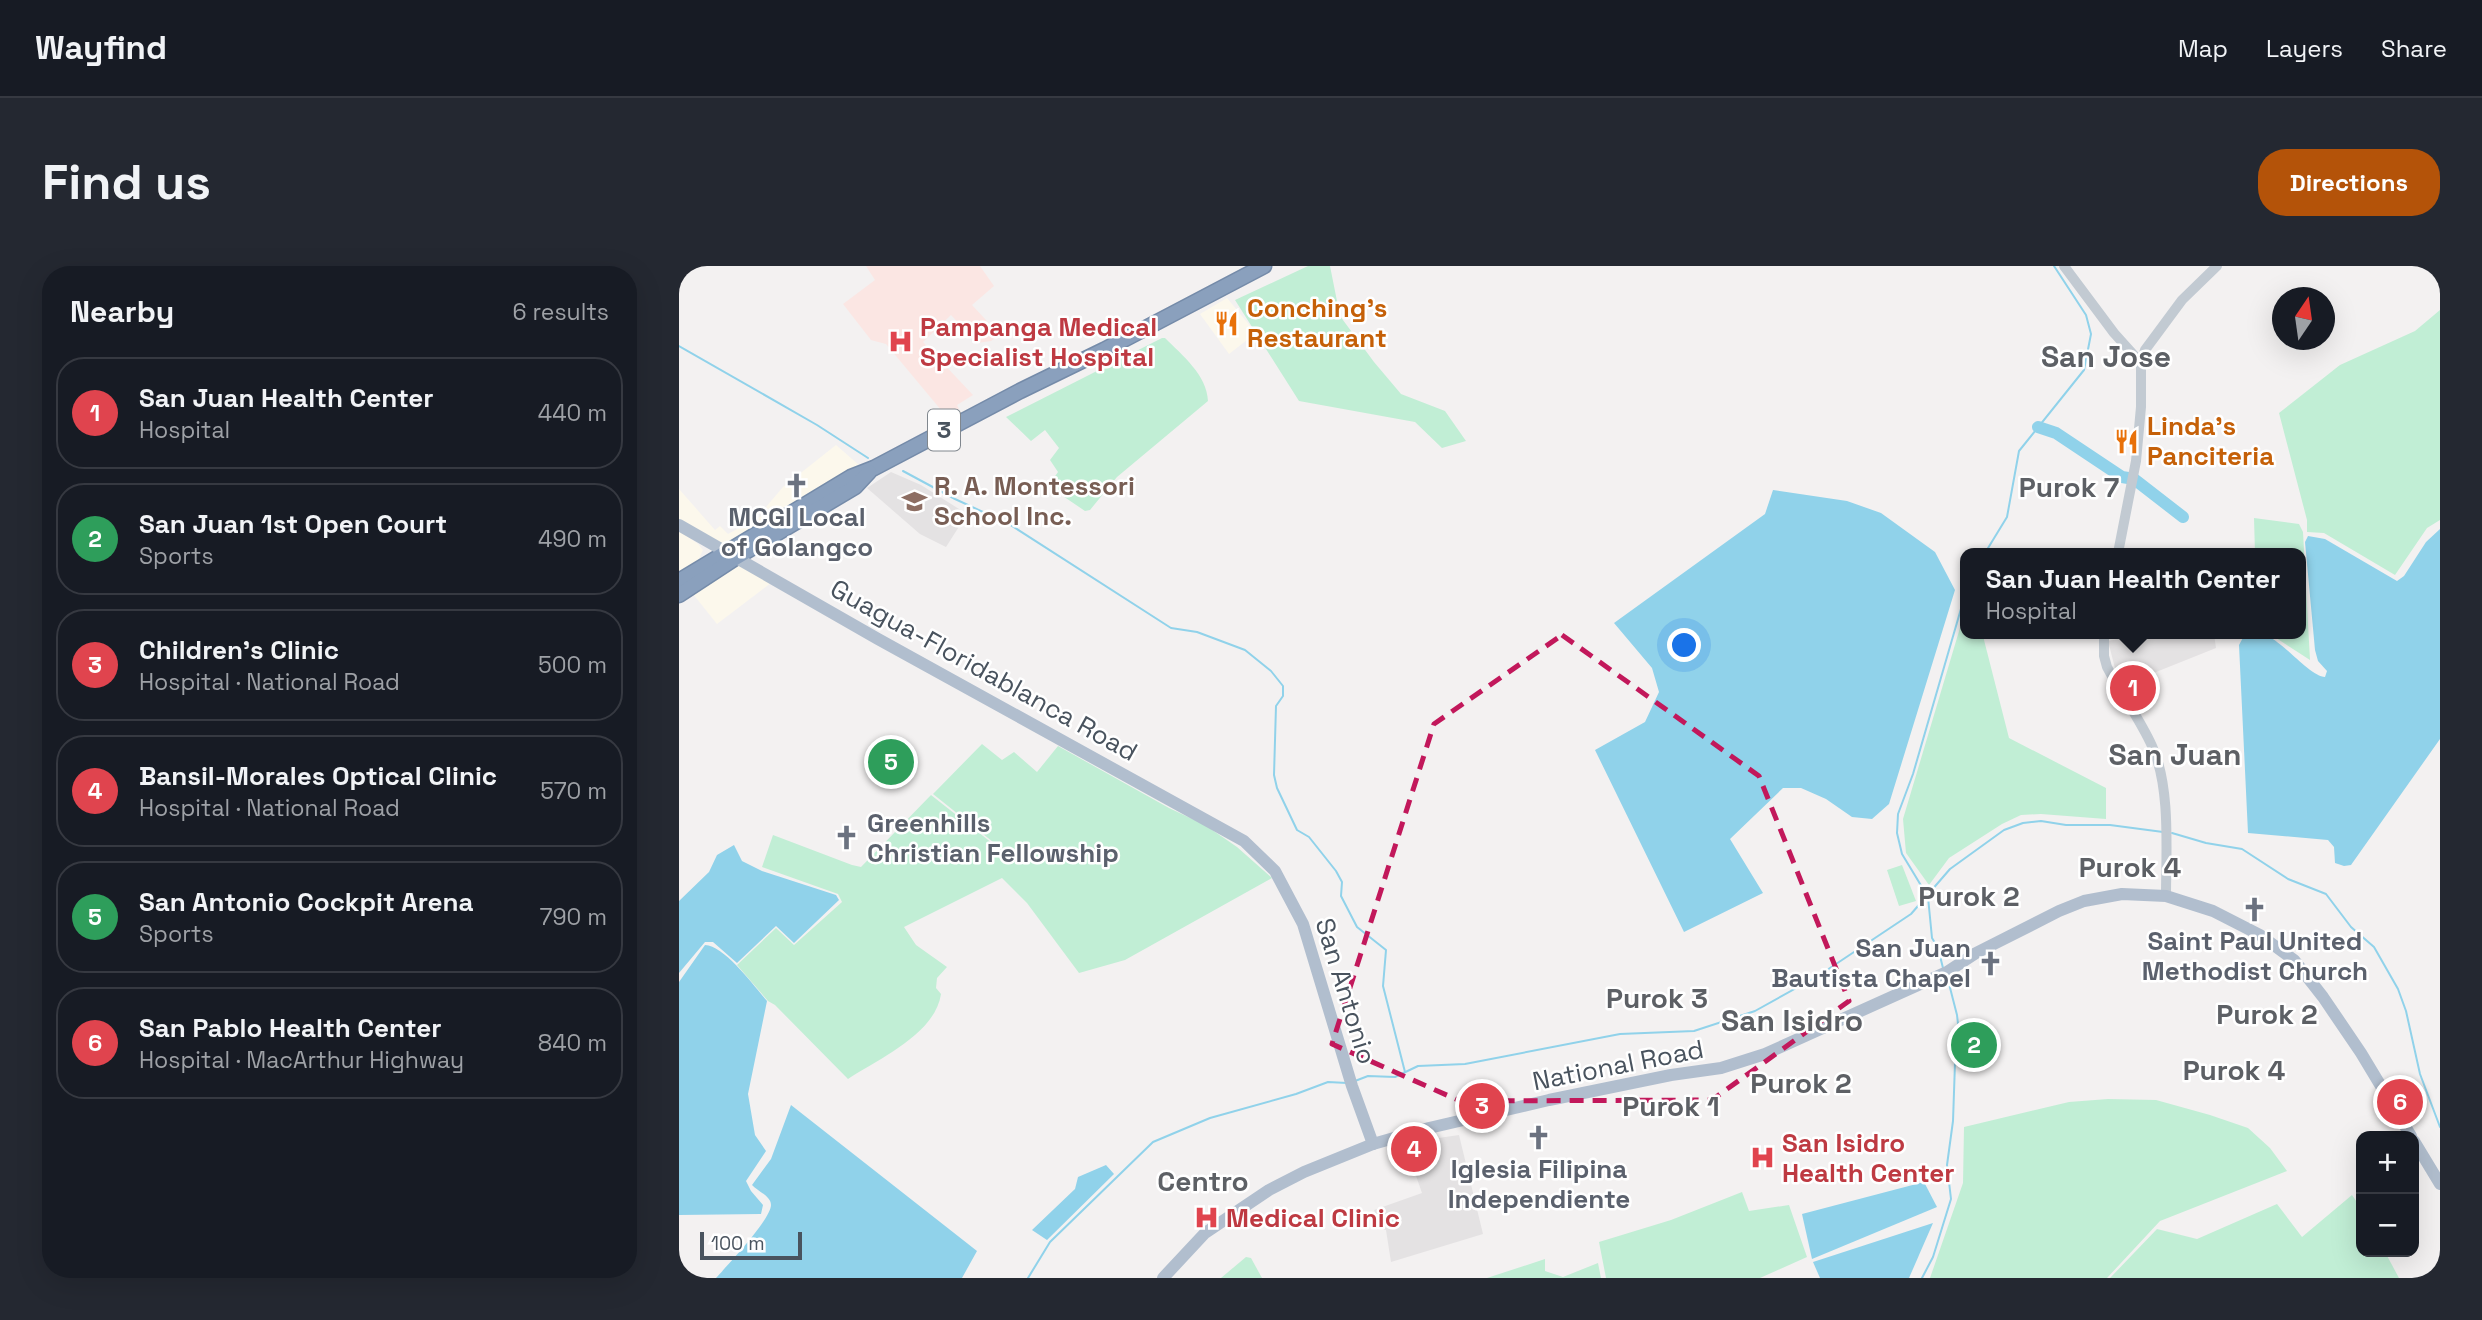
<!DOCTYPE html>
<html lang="en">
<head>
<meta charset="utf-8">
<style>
  body { margin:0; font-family:"Space Grotesk",sans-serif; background:#242831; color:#f1f3f6 }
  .controls { position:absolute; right:21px; bottom:21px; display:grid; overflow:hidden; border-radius:14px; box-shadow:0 7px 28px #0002 }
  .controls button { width:63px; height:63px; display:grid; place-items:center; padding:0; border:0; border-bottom:2px solid #363941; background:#171b24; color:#f1f3f6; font:35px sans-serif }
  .compass { position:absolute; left:1593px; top:21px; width:63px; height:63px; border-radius:50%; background:#171b24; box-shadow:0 7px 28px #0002; rotate:13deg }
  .scale { position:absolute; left:21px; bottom:18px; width:102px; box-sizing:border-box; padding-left:7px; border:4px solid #49535e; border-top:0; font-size:19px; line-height:24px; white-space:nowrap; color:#49535e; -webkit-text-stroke:5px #fff; paint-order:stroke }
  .you { position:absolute; left:1006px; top:380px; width:24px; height:24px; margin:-18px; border:5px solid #fff; border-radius:50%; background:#1a73e8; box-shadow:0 0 0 10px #1a73e833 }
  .badge { display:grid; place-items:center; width:46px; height:46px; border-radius:50%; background:#b45309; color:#fff; font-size:23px; font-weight:700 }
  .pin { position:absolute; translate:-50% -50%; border:4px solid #fff; box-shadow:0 2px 7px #0006 }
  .popup { position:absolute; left:1281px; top:282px; width:346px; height:91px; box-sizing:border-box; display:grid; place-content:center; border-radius:14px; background:#171b24; filter:drop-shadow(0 2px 5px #0005); font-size:23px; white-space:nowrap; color:#9ea1a6 }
  .popup b { font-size:26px; color:#f1f3f6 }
  .popup::after { content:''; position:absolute; left:50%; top:100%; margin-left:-14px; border:14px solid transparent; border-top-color:#171b24 }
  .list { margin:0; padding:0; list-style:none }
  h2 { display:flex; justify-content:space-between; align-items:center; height:91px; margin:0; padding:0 28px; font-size:30px }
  h2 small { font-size:23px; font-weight:400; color:#9ea1a6 }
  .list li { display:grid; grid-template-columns:46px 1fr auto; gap:21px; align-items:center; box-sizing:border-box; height:112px; margin:0 14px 14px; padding:0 14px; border:2px solid #363941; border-radius:28px }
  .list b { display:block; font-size:26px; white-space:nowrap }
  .list p { margin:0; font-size:23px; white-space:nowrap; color:#9ea1a6 }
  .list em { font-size:23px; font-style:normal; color:#9ea1a6 }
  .map { position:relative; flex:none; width:1761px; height:1012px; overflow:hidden; border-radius:28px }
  header { display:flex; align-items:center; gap:42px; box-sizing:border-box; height:98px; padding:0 35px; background:#171b24; border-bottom:2px solid #363941 }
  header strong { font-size:33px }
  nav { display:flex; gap:38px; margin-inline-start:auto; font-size:24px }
  .intro { display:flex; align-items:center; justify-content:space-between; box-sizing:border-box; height:168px; padding:0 42px }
  h1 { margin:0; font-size:49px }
  .button { padding:18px 32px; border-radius:28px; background:#b45309; color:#fff; font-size:24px; font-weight:700 }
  main { display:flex; gap:42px; padding:0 42px }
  aside { flex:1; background:#171b24; border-radius:28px; box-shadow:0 7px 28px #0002 }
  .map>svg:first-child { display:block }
  .commercial { fill:#fcf8ec }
  .education { fill:#e4e2e3 }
  .medical { fill:#fbe6e3 }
  .green { fill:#c1eed5 }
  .water { fill:#90d2ea }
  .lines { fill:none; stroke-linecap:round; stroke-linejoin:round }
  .stream { stroke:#90d2ea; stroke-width:2 }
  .river { stroke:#90d2ea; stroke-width:12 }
  .highway-casing { stroke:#758ba9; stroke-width:17 }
  .minor { stroke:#c2cad2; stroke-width:10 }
  .major { stroke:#b1bece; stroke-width:12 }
  .highway { stroke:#8aa0bd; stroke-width:14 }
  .marked { fill:none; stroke:#c2185b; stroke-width:5; stroke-dasharray:14 9; stroke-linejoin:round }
  .labels { text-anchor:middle; stroke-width:5; stroke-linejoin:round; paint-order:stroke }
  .shield { fill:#fff; stroke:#80878e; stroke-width:2 }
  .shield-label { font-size:24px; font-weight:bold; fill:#49535e }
  .food-label { font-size:26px; font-weight:bold; fill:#c56008; stroke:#fff; text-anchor:start }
  .health-label { font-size:26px; font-weight:bold; fill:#be3a42; stroke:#fff; text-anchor:start }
  .education-label { font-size:26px; font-weight:bold; fill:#785e54; stroke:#fff; text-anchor:start }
  .worship-label { font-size:26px; font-weight:bold; fill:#5b616d; stroke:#fff }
  .street-label { font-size:26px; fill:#49535e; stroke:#fff }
  .neighbourhood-label { font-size:28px; font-weight:bold; fill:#5d6065; stroke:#fff }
  .quarter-label { font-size:30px; font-weight:bold; fill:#5d6065; stroke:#fff }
</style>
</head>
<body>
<header>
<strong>Wayfind</strong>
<nav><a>Map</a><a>Layers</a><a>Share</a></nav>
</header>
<div class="intro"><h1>Find us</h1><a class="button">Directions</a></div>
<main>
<aside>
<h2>Nearby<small>6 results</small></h2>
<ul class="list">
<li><span class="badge" style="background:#e0444e">1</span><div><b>San Juan Health Center</b><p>Hospital</p></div><em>440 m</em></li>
<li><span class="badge" style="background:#2e9e5b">2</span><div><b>San Juan 1st Open Court</b><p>Sports</p></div><em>490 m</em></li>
<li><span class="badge" style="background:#e0444e">3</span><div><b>Children's Clinic</b><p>Hospital · National Road</p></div><em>500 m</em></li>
<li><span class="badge" style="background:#e0444e">4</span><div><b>Bansil-Morales Optical Clinic</b><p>Hospital · National Road</p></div><em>570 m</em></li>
<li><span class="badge" style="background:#2e9e5b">5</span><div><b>San Antonio Cockpit Arena</b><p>Sports</p></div><em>790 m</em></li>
<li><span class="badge" style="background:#e0444e">6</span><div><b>San Pablo Health Center</b><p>Hospital · MacArthur Highway</p></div><em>840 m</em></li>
</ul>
</aside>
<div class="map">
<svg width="1761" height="1012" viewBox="0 0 1761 1012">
  <rect width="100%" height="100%" fill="#f3f1f1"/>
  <g class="commercial">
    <path d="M548,32L577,67L550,88L521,48Z"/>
    <path d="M157,179L180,199L44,282L0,258V223L36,264L41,260L49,268L90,246L87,241L104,221Z"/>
    <path d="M0,265L19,278L24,284L19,295L0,307Z"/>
    <path d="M61,297L92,317L38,358L14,328Z"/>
  </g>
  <g class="education">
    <path d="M212,206L242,219L288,248L267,281L241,268L188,222Z"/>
    <path d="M1450,368H1535L1537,382L1457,414L1454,405L1438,410L1429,375L1450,371Z"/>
    <path d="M780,869L804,968L712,996L707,964L703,963L695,944L743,927L735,904L746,901L739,875Z"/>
  </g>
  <path class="medical" d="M187,0H301L315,20L293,39L321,69L312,75L298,77L272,49L244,76L294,129L278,139L280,143L267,150L207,78L192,74L164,38L196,14Z"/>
  <g class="green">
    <path d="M629,0H651L661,50L695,96L722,128L766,145L787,175L763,182L736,156L620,135L556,34Z"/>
    <path d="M1761,44V254L1748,262L1716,309L1645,267L1628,266V254L1600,147L1661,99L1736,65Z"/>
    <path d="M483,72H486C503,89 528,109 529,135L438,211L411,244L406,245L375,224L372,216L379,206L371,194L380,182L366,164L352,175L327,151Z"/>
    <path d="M1575,252L1620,258L1624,266L1631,394L1591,368H1622V287H1576Z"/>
    <path d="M1286,345V368H1306L1305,374L1330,472L1427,522V553L1362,548L1342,549L1323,558L1270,592L1250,619L1227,587L1224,553Z"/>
    <path d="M303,478L323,494L335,486L358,506L379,480L490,542L526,559L558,581L593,612L446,694L400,707L348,637L323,612L225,661L237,679L268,701L258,712L257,722L262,728C256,768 201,792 169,813L96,739L89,735L58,699L97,662L115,679L163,636L159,628L83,601L94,569L173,599L182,601L252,529L318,581L320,592L319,580L254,528Z"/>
    <path d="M1223,599L1237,635L1220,640L1208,604Z"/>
    <path d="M1429,833L1477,834L1531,849L1569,862L1591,882L1608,905L1481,955L1428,1012H1251L1284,917L1285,861L1390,836Z"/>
    <path d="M1063,926L1070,945L1110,939L1128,991L1081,1012H927L920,976L992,954Z"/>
    <path d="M1673,929L1682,942V986H1706L1720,1012H1431L1478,963L1518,973L1598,938L1623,971Z"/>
    <path d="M567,991L572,992L583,1012H542Z"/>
    <path d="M866,993V1005L884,1011L919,997L922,1012H808Z"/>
  </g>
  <g class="water">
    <path d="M1094,224L1168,235L1202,247L1256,286L1276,324L1210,538L1193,553L1173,551L1147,533L1122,522H1104L1051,573L1084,627L1005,666L916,484L966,456L980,426L973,402L935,357L1086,248Z"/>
    <path d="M1761,263V473L1672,599L1665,600L1656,597L1655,581L1649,574L1569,567L1560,379L1566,368C1571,368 1579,366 1584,368C1602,373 1631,411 1646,411L1648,405L1639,395L1636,384L1626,276L1629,270L1646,273L1718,315L1725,310L1747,276Z"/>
    <path d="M55,579L63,595L83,605L157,629L160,634L115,677L97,660L58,697L34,676H26L0,707V635L30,606L38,589Z"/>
    <path d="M26,679C46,680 75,720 88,735L69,828L76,869L87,885L67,915L72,925L84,939L82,948L0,949V716Z"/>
    <path d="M112,839L298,985L283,1012H37C48,1000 92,953 92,939C92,930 78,925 73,919L92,893Z"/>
    <path d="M427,899L435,908L368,974L353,964L396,923L399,911Z"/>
    <path d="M1245,916L1258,941L1133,993L1123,948Z"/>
    <path d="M1254,957L1230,1012H1141L1134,996Z"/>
  </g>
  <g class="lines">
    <g class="stream">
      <path d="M0,80L138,159L189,192"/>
      <path d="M224,205L276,233L330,258L492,362L518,366L566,384L592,405L604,420V430L597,440L595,509L598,522L618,564L630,571L657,605L663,616L662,630L678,661L707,684L704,720L726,806"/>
      <path d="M1306,287L1328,251L1340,185L1405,104L1412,68L1407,49L1375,0"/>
      <path d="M1493,567L1527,577L1563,583L1609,613L1647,628L1672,661L1695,681L1719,723L1727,745L1741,808L1761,861"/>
      <path d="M1264,702L1259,682L1253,672L1249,631L1223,588L1218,567L1219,548L1234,508L1286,329"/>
      <path d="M676,815L689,810L716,811L739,800L786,798L941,768L1015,765L1076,745L1139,710L1232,648L1271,603L1325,564L1344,557L1362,555L1387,559H1431L1484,566"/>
      <path d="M349,1012L371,976L474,876L531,852L617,828L649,816L668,817"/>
      <path d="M1243,1012L1254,991L1272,933L1268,899L1274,855L1276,797L1281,775L1278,749L1268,710"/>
    </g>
    <path class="river" d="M1359,161L1377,167L1443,211L1455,213L1504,251"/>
    <defs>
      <g id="highway">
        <path d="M0,315L172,211L195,202L341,125L425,84L585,0"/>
        <path d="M0,329L58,291L176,221L190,206"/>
      </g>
    </defs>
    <use href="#highway" class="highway-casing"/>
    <g class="minor">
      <path d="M1385,0L1435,67L1462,97"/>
      <path d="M1439,287L1457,195L1462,141V97L1466,84L1503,34L1538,0"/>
      <path d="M1425,368V390L1428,401C1442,428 1461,453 1473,480C1492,521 1487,586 1487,630"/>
    </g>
    <g class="major">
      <path d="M0,259L199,373L565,575L596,605L624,658L673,820L694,878"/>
      <path d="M1735,875L1761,918"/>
      <path d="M484,1012L526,967L590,924L625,906L694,878L750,862L870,834L992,809L1042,802L1086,788L1268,706L1297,687L1380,645L1405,635L1443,628L1487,630L1534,645L1581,669L1615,694L1644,731L1682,787L1732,870"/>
    </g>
    <use href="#highway" class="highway"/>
  </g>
  <path class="marked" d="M883,369L1080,510L1170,735L1033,834L781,835L653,778L755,458Z"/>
  <defs>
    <symbol id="restaurant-bare" viewBox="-9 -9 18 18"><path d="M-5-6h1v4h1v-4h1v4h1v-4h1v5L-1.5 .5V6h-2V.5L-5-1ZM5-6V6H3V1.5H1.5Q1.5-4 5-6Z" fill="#e8710a" stroke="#fff" stroke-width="2.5" paint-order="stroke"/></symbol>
    <symbol id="hospital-bare" viewBox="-9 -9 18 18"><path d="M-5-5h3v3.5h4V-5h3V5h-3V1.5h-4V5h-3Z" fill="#e0444e" stroke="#fff" stroke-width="2.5" paint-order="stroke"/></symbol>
    <symbol id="church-bare" viewBox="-9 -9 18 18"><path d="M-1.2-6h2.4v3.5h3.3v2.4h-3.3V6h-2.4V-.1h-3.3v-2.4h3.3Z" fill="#6b7280" stroke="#fff" stroke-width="2.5" paint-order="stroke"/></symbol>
    <symbol id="school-bare" viewBox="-9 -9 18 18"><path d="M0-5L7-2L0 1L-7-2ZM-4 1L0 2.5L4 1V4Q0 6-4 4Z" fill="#8d6e63" stroke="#fff" stroke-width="2.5" paint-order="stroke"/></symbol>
  </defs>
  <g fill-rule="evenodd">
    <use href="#restaurant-bare" x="530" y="40" width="35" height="35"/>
    <use href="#hospital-bare" x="204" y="58" width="35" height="35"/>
    <use href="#restaurant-bare" x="1430" y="158" width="35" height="35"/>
    <use href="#church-bare" x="100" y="202" width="35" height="35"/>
    <use href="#school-bare" x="218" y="218" width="35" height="35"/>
    <use href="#church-bare" x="150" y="554" width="35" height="35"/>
    <use href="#church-bare" x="1558" y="626" width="35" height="35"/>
    <use href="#church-bare" x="1294" y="680" width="35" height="35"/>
    <use href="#church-bare" x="842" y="854" width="35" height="35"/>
    <use href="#hospital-bare" x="1066" y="874" width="35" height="35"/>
    <use href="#hospital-bare" x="510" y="934" width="35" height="35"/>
  </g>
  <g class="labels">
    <rect class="shield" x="249" y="143.5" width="32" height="41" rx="5"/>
    <g class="shield-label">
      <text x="265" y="172">3</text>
    </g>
    <g class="food-label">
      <text x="568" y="51">Conching's<tspan x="568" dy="30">Restaurant</tspan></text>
      <text x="1468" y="169">Linda's<tspan x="1468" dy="30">Panciteria</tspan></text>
    </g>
    <g class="health-label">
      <text x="241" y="70">Pampanga Medical<tspan x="241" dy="30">Specialist Hospital</tspan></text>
      <text x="1103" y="886">San Isidro<tspan x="1103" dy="30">Health Center</tspan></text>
      <text x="547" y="961">Medical Clinic</text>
    </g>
    <g class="education-label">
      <text x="255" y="229">R. A. Montessori<tspan x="255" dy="30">School Inc.</tspan></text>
    </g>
    <g class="worship-label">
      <text x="118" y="260">MCGI Local<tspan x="118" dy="30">of Golangco</tspan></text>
      <text x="188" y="566" text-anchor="start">Greenhills<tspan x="188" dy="30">Christian Fellowship</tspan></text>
      <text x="1576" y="684">Saint Paul United<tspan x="1576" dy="30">Methodist Church</tspan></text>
      <text x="1292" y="691" text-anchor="end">San Juan<tspan x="1292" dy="30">Bautista Chapel</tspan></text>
      <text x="860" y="912">Iglesia Filipina<tspan x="860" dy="30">Independiente</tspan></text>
    </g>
    <g class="street-label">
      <text transform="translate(305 404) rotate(29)" y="9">Guagua-Floridablanca Road</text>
      <text transform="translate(667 725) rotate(73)" y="9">San Antonio</text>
      <text transform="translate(939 799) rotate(-11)" y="9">National Road</text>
    </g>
    <g class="neighbourhood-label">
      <text x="1390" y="231">Purok 7</text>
      <text x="1451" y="611">Purok 4</text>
      <text x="1290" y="640">Purok 2</text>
      <text x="978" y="742">Purok 3</text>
      <text x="1588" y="758">Purok 2</text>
      <text x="1555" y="814">Purok 4</text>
      <text x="1122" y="827">Purok 2</text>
      <text x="992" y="850">Purok 1</text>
      <text x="524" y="925">Centro</text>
    </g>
    <g class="quarter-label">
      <text x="1427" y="101">San Jose</text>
      <text x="1496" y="499">San Juan</text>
      <text x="1113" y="765">San Isidro</text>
    </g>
  </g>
</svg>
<div class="controls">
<button>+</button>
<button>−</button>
</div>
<svg class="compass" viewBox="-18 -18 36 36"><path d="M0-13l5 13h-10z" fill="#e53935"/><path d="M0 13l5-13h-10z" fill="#9ea1a6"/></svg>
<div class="scale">100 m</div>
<div class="you"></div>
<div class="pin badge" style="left:1454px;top:422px;background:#e0444e">1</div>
<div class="popup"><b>San Juan Health Center</b>Hospital</div>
<div class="pin badge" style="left:1295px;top:779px;background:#2e9e5b">2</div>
<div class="pin badge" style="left:803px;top:840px;background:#e0444e">3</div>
<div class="pin badge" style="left:735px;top:883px;background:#e0444e">4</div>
<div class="pin badge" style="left:212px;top:496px;background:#2e9e5b">5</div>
<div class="pin badge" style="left:1721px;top:836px;background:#e0444e">6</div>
</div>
</main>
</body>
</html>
